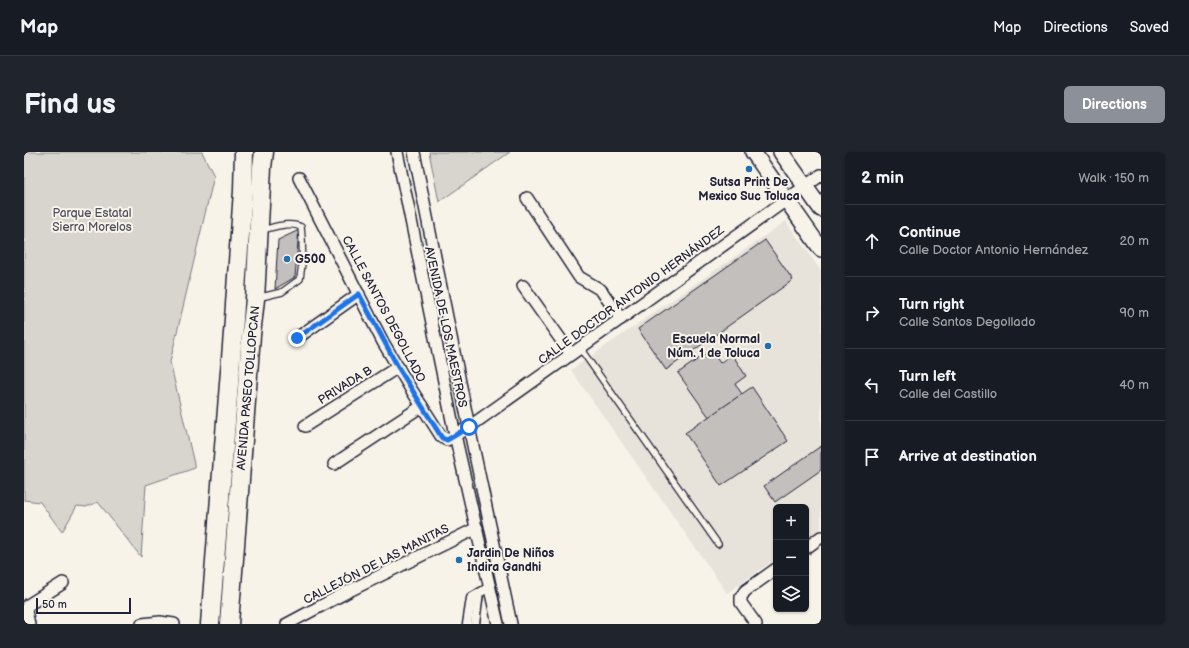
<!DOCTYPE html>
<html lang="en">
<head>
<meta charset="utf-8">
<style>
  body { margin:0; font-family:"Balsamiq Sans",sans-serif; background:#20242c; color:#f1f3f6 }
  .controls { position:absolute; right:12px; bottom:12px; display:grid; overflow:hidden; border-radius:6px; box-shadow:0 1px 3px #0004 }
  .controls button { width:36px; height:36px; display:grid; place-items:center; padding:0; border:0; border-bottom:1px solid #363941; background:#171b24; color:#f1f3f6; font:20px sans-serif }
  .scale { position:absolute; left:12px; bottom:10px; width:95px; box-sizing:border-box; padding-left:4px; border:2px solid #22223b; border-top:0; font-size:11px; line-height:14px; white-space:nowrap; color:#22223b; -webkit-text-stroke:3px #f7f3e8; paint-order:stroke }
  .stop { position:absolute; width:12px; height:12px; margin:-9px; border:3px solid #1a73e8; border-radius:50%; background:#fff }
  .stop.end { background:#1a73e8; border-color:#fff; box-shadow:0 1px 4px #0008 }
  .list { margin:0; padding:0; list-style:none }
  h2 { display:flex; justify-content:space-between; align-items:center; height:52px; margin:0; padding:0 16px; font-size:17px }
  h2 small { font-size:13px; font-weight:400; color:#9ea1a6 }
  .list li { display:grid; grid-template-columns:26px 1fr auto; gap:12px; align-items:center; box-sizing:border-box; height:72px; padding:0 16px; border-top:1px solid #363941 }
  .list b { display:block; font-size:15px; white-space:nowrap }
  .list p { margin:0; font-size:13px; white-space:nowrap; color:#9ea1a6 }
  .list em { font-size:13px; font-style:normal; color:#9ea1a6 }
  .icon { flex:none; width:22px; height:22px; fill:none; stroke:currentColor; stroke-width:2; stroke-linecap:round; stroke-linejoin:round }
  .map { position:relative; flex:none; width:797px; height:472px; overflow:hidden; border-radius:6px }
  header { display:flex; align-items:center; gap:24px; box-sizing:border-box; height:56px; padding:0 20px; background:#171b24; border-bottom:1px solid #363941 }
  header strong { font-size:19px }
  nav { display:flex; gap:22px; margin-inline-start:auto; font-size:14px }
  .intro { display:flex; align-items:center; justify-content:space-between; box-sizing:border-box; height:96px; padding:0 24px }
  h1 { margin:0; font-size:28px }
  .button { padding:10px 18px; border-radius:6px; background:#8c9099; color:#fff; font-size:14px; font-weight:700 }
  main { display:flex; gap:24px; padding:0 24px }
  aside { flex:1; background:#171b24; border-radius:6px; box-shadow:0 1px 3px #0004 }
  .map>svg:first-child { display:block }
  .built { fill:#e7e3db }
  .green { fill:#d8d5cf; stroke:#7d7c85 }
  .building { fill:#c2bfbd; stroke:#22223b }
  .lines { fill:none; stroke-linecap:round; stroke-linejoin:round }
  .service-casing { stroke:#22223b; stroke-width:8 }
  .pedestrian-casing { stroke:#22223b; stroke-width:11 }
  .minor-casing { stroke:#22223b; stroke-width:14 }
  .secondary-casing { stroke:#22223b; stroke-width:18 }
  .trunk-casing { stroke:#22223b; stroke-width:21 }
  .service { stroke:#f7f3e8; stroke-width:5.5 }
  .pedestrian { stroke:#f7f3e8; stroke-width:8 }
  .minor { stroke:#f7f3e8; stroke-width:11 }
  .secondary { stroke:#f7f3e8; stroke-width:15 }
  .trunk { stroke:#f7f3e8; stroke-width:18 }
  .route { stroke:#1a73e8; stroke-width:5 }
  .poi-dot { fill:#1f6fb2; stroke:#f7f3e8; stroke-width:1.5 }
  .labels { text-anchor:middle; stroke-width:4; stroke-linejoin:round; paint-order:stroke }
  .poi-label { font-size:12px; font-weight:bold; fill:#22223b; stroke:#f7f3e8; text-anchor:start }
  .park-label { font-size:12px; fill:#504f60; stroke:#f7f3e8 }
  .street-label { font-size:12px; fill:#22223b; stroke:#f7f3e8 }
</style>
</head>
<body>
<header>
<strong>Map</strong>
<nav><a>Map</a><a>Directions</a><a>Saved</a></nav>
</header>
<div class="intro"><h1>Find us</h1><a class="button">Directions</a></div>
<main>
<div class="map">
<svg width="797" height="472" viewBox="0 0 797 472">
  <rect width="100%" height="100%" fill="#f7f3e8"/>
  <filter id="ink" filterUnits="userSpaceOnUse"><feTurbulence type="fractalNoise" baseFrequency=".025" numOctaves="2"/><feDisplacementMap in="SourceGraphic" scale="8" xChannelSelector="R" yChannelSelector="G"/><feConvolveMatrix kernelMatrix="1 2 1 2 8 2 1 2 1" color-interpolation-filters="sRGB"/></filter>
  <g filter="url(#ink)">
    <path class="built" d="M762,69L797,119V376L782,386V355H752V407L703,441L547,218Z"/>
    <g class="green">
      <path d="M0,0H178L190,24L146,210L171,316L122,333L117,405L74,350L62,355L53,354L38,380L16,350L0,348Z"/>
      <path d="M405,0H486L415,50Z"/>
    </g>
    <g class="building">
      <path d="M275,78L271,125L251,137L254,88Z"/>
      <path d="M741,88L769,128L642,218L614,177Z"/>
      <path d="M687,198L696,211L708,202L722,224L711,232L718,242L685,265L654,221Z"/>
      <path d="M728,235L764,289L697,334L661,281Z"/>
      <path d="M797,294V318L751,350L740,334Z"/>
    </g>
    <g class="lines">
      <defs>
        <g id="service">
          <path d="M233,146L258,140L276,127C279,110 279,92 277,75C266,69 248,76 237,78"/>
          <path d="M556,196L694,392"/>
        </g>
        <g id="pedestrian">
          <path d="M443,472L447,446L467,434"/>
          <path d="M451,472L455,441"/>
        </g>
        <g id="minor">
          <path d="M373,0L431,283L474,472"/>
          <path d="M390,0L445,275L487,472"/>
          <path d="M275,26L359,190L385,234L417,284L421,287L423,288L445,275L556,196L797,23"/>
          <path d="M503,46L555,125L577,138L597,167"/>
          <path d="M499,134L547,202"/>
          <path d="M273,186L335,142"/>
          <path d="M281,274L374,215"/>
          <path d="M310,312L398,254"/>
          <path d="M782,396L797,385"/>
          <path d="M5,472L2,459L4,453L39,431"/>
          <path d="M118,472L136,470L150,472"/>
          <path d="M263,472L325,439L453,376"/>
          <path d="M732,472L717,451V445L721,439L752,417"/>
        </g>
        <g id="secondary">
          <path d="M729,0L797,97"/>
          <path d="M757,0L797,57"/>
        </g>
        <g id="trunk">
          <path d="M186,472L209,181L219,39L220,0"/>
          <path d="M205,472L227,183L231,147L238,15L240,0"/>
        </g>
      </defs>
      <use href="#service" class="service-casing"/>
      <use href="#pedestrian" class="pedestrian-casing"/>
      <use href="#minor" class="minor-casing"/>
      <use href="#secondary" class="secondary-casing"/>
      <use href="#trunk" class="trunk-casing"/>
      <use href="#service" class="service"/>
      <use href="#pedestrian" class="pedestrian"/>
      <use href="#minor" class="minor"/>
      <use href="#secondary" class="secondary"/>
      <use href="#trunk" class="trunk"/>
    </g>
  </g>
  <g class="lines" filter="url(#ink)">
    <path class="route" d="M273,186L335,142L374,215L418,286L423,288L445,275"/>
  </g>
  <g class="poi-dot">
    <circle cx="725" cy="17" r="4"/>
    <circle cx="263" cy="107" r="4"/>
    <circle cx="744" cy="194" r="4"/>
    <circle cx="435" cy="408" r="4"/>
  </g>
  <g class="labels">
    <g class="poi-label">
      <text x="725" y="34" text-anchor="middle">Sutsa Print De<tspan x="725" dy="14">Mexico Suc Toluca</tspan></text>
      <text x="271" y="111">G500</text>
      <text x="736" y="191" text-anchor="end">Escuela Normal<tspan x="736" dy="14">Núm. 1 de Toluca</tspan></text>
      <text x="443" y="405">Jardin De Niños<tspan x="443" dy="14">Indira Gandhi</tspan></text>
    </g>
    <g class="park-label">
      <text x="68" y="65">Parque Estatal<tspan x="68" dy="14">Sierra Morelos</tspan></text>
    </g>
    <g class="street-label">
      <text transform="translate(607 143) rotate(-36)" y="4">CALLE DOCTOR ANTONIO HERNÁNDEZ</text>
      <text transform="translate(360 157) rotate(62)" y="4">CALLE SANTOS DEGOLLADO</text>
      <text transform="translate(422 175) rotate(78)" y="4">AVENIDA DE LOS MAESTROS</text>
      <text transform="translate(321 233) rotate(-32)" y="4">PRIVADA B</text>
      <text transform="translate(224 236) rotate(-85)" y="4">AVENIDA PASEO TOLLOPCAN</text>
      <text transform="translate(352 412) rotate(-27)" y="4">CALLEJÓN DE LAS MANITAS</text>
    </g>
  </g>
</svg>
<div class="controls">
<button>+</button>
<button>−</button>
<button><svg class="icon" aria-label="layers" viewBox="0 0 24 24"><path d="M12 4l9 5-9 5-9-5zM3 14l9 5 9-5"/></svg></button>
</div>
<div class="scale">50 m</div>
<div class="stop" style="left:445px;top:275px"></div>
<div class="stop end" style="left:273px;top:186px"></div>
</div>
<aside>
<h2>2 min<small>Walk · 150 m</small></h2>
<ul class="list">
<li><svg class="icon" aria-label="ahead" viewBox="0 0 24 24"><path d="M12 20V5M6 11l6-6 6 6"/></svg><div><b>Continue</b><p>Calle Doctor Antonio Hernández</p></div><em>20 m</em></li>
<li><svg class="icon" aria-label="right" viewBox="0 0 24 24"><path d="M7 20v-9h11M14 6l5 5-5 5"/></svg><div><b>Turn right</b><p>Calle Santos Degollado</p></div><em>90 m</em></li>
<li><svg class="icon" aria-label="left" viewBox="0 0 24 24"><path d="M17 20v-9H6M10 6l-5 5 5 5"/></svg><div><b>Turn left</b><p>Calle del Castillo</p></div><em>40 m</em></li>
<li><svg class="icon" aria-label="arrive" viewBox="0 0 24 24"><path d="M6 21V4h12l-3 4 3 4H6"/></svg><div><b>Arrive at destination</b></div></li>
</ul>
</aside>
</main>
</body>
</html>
